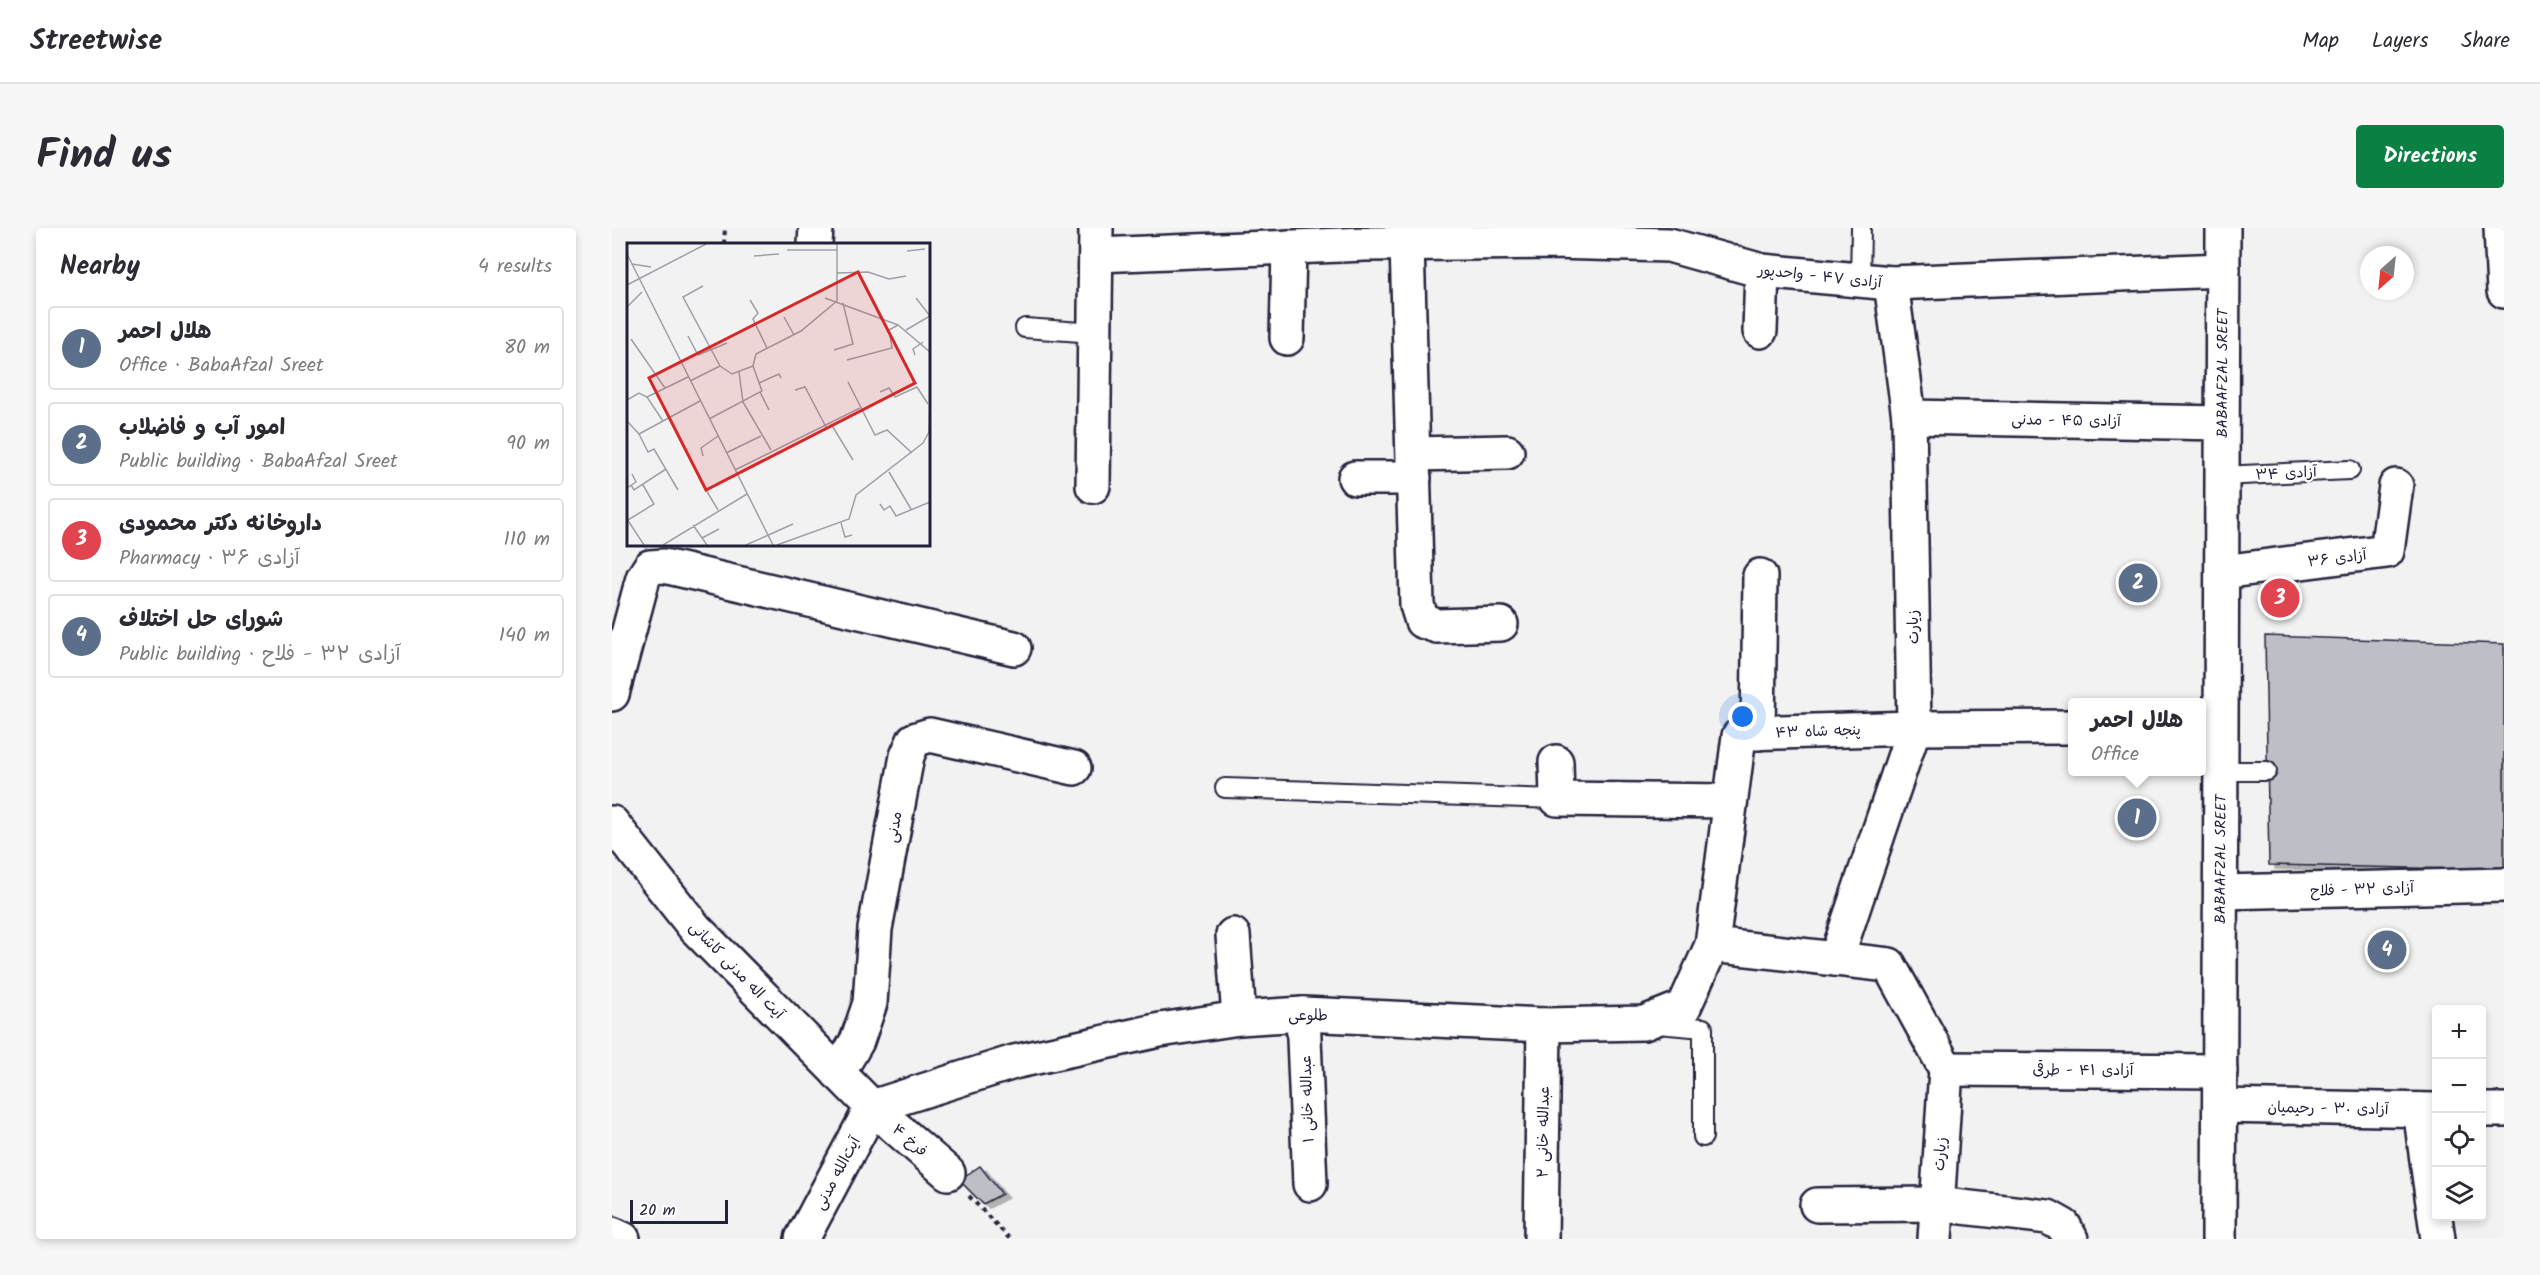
<!DOCTYPE html>
<html lang="en">
<head>
<meta charset="utf-8">
<style>
  body { margin:0; font-family:Kalam,"Playpen Sans Arabic",sans-serif; background:#f7f7f7; color:#2b2b33 }
  .controls { position:absolute; right:18px; bottom:18px; display:grid; overflow:hidden; border-radius:6px; box-shadow:0 3px 9px #0003 }
  .controls button { width:54px; height:54px; display:grid; place-items:center; padding:0; border:0; border-bottom:2px solid #e1e1e2; background:#fff; color:#2b2b33; font:30px sans-serif }
  .compass { position:absolute; left:1748px; top:18px; width:54px; height:54px; border-radius:50%; background:#fff; box-shadow:0 3px 9px #0003; rotate:207deg }
  .scale { position:absolute; left:18px; bottom:15px; width:98px; box-sizing:border-box; padding-left:6px; border:3px solid #22223b; border-top:0; font-size:16px; line-height:21px; white-space:nowrap; color:#22223b; -webkit-text-stroke:4px #fff; paint-order:stroke }
  .you { position:absolute; left:1131px; top:489px; width:21px; height:21px; margin:-15px; border:4px solid #fff; border-radius:50%; background:#1a73e8; box-shadow:0 0 0 9px #1a73e833 }
  .badge { display:grid; place-items:center; width:39px; height:39px; border-radius:50%; background:#0b8043; color:#fff; font-size:20px; font-weight:700 }
  .pin { position:absolute; translate:-50% -50%; border:3px solid #fff; box-shadow:0 2px 6px #0006 }
  .popup { position:absolute; left:1456px; top:470px; width:138px; height:78px; box-sizing:border-box; display:grid; place-content:center; border-radius:6px; background:#fff; filter:drop-shadow(0 2px 4px #0005); font-size:20px; white-space:nowrap; color:#7c7c81 }
  .popup b { font-size:22px; color:#2b2b33 }
  .popup::after { content:''; position:absolute; left:50%; top:100%; margin-left:-12px; border:12px solid transparent; border-top-color:#fff }
  .list { margin:0; padding:0; list-style:none }
  h2 { display:flex; justify-content:space-between; align-items:center; height:78px; margin:0; padding:0 24px; font-size:26px }
  h2 small { font-size:20px; font-weight:400; color:#7c7c81 }
  .list li { display:grid; grid-template-columns:39px 1fr auto; gap:18px; align-items:center; box-sizing:border-box; height:84px; margin:0 12px 12px; padding:0 12px; border:2px solid #e1e1e2; border-radius:6px }
  .list b { display:block; font-size:22px; white-space:nowrap }
  .list p { margin:0; font-size:20px; white-space:nowrap; color:#7c7c81 }
  .list em { font-size:20px; font-style:normal; color:#7c7c81 }
  .icon { flex:none; width:33px; height:33px; fill:none; stroke:currentColor; stroke-width:2; stroke-linecap:round; stroke-linejoin:round }
  .map { position:relative; flex:none; width:1892px; height:1011px; overflow:hidden; border-radius:6px }
  header { display:flex; align-items:center; gap:36px; box-sizing:border-box; height:84px; padding:0 30px; background:#fff; border-bottom:2px solid #e1e1e2 }
  header strong { font-size:28px }
  nav { display:flex; gap:33px; margin-inline-start:auto; font-size:21px }
  .intro { display:flex; align-items:center; justify-content:space-between; box-sizing:border-box; height:144px; padding:0 36px }
  h1 { margin:0; font-size:42px }
  .button { padding:15px 27px; border-radius:6px; background:#0b8043; color:#fff; font-size:21px; font-weight:700 }
  main { display:flex; gap:36px; padding:0 36px }
  aside { flex:1; background:#fff; border-radius:6px; box-shadow:0 3px 9px #0003 }
  .map>svg:first-child { display:block }
  .building { fill:#bebec6; stroke:#22223b; stroke-width:1.5; filter:url(#shadow) }
  .lines { fill:none; stroke-linecap:round; stroke-linejoin:round }
  .lane-casing { stroke:#22223b; stroke-width:22 }
  .street-casing { stroke:#22223b; stroke-width:38 }
  .secondary-casing { stroke:#22223b; stroke-width:38 }
  .path { stroke:#22223b; stroke-width:4; stroke-dasharray:4.5 4.5; stroke-linecap:butt }
  .lane { stroke:#fff; stroke-width:18 }
  .street { stroke:#fff; stroke-width:33 }
  .secondary { stroke:#fff; stroke-width:33 }
  .labels { text-anchor:middle; stroke-width:4.5; stroke-linejoin:round; paint-order:stroke }
  .street-label { font-size:15px; fill:#22223b; stroke:#fff }
  .inset-road { fill:none; stroke:#9f9fa9; stroke-width:1.5 }
  .view { fill:#d62828; fill-opacity:0.15; stroke:#d62828; stroke-width:3 }
  .inset-edge { fill:none; stroke:#22223b; stroke-width:3 }
</style>
</head>
<body>
<header>
<strong>Streetwise</strong>
<nav><a>Map</a><a>Layers</a><a>Share</a></nav>
</header>
<div class="intro"><h1>Find us</h1><a class="button">Directions</a></div>
<main>
<aside>
<h2>Nearby<small>4 results</small></h2>
<ul class="list">
<li><span class="badge" style="background:#5c6f8a">1</span><div><b>هلال احمر</b><p>Office · BabaAfzal Sreet</p></div><em>80 m</em></li>
<li><span class="badge" style="background:#5c6f8a">2</span><div><b>امور آب و فاضلاب</b><p>Public building · BabaAfzal Sreet</p></div><em>90 m</em></li>
<li><span class="badge" style="background:#e0444e">3</span><div><b>داروخانه دکتر محمودی</b><p>Pharmacy · آزادی ۳۶</p></div><em>110 m</em></li>
<li><span class="badge" style="background:#5c6f8a">4</span><div><b>شورای حل اختلاف</b><p>Public building · آزادی ۳۲ - فلاح</p></div><em>140 m</em></li>
</ul>
</aside>
<div class="map">
<svg width="1892" height="1011" viewBox="0 0 1892 1011">
  <defs>
    <filter id="shadow"><feDropShadow dx="6" dy="4" stdDeviation="0" flood-color="#0004"/></filter>
  </defs>
  <rect width="100%" height="100%" fill="#f2f2f3"/>
  <filter id="ink" filterUnits="userSpaceOnUse"><feTurbulence type="fractalNoise" baseFrequency=".0167" numOctaves="2"/><feDisplacementMap in="SourceGraphic" scale="12" xChannelSelector="R" yChannelSelector="G"/><feConvolveMatrix kernelMatrix="1 2 1 2 8 2 1 2 1" color-interpolation-filters="sRGB"/></filter>
  <g filter="url(#ink)">
    <g class="building">
      <path d="M1653,408L1892,416V642L1657,637Z"/>
      <path d="M368,938L390,966L371,976L347,952Z"/>
    </g>
    <g class="lines">
      <defs>
        <g id="lane">
          <path d="M1248,52L1249,0"/>
          <path d="M413,100L483,105"/>
          <path d="M1610,248L1738,242"/>
          <path d="M1610,543H1655"/>
          <path d="M613,560L945,571"/>
          <path d="M1046,796L1091,800V909"/>
        </g>
        <g id="street">
          <path d="M1889,0L1892,63"/>
          <path d="M203,16L204,0"/>
          <path d="M795,16L805,377L810,393L825,398L889,396"/>
          <path d="M485,27L753,16L940,14L1057,17L1150,43L1279,55L1611,42"/>
          <path d="M1148,103L1150,43"/>
          <path d="M675,110L677,19"/>
          <path d="M1297,189L1610,195"/>
          <path d="M802,226L895,224"/>
          <path d="M743,250H802"/>
          <path d="M481,258L484,0"/>
          <path d="M1610,344L1775,323L1784,258"/>
          <path d="M0,466L31,350L38,339L52,338L402,420"/>
          <path d="M1146,505L1148,348"/>
          <path d="M944,534L945,571L1118,573"/>
          <path d="M0,595L83,700L260,879L336,945"/>
          <path d="M1609,664L1892,657"/>
          <path d="M621,707L627,790"/>
          <path d="M1100,717L1277,737L1334,841"/>
          <path d="M1224,731L1302,500L1297,189L1279,55"/>
          <path d="M691,786L698,956"/>
          <path d="M1334,841L1608,843"/>
          <path d="M226,845L245,813L258,775L263,701L295,528L302,512L318,507L462,540"/>
          <path d="M1608,878L1824,882"/>
          <path d="M260,879L402,834L548,802L627,790L691,786L932,797L1032,795L1072,779L1100,717L1127,508L1133,505L1302,500L1460,499"/>
          <path d="M1808,882L1826,1011"/>
          <path d="M1870,882H1892"/>
          <path d="M1205,977L1324,976L1436,989L1452,998L1459,1011"/>
          <path d="M0,1006L11,1011"/>
          <path d="M190,1011L260,879"/>
          <path d="M929,1011L932,797"/>
          <path d="M1323,1011L1334,841"/>
        </g>
        <g id="secondary">
          <path id="s1" d="M1607,1011L1611,0"/>
        </g>
      </defs>
      <use href="#lane" class="lane-casing"/>
      <use href="#street" class="street-casing"/>
      <use href="#secondary" class="secondary-casing"/>
      <g class="path">
        <path d="M112,16L113,0"/>
        <path d="M357,968L398,1011"/>
      </g>
      <use href="#lane" class="lane"/>
      <use href="#street" class="street"/>
      <use href="#secondary" class="secondary"/>
    </g>
  </g>
  <g class="labels">
    <g class="street-label">
      <text transform="translate(1208 48) rotate(6)" y="5">آزادی ۴۷ - واحدپور</text>
      <text dy="5" stroke="none"><textPath href="#s1" startOffset="866">BABAAFZAL SREET</textPath></text>
      <text transform="translate(1454 192) rotate(1)" y="5">آزادی ۴۵ - مدنی</text>
      <text transform="translate(1674 245) rotate(-3)" y="5">آزادی ۳۴</text>
      <text transform="translate(1725 330) rotate(-7)" y="5">آزادی ۳۶</text>
      <text transform="translate(1301 399) rotate(-91)" y="5">زیارت</text>
      <text transform="translate(1206 503) rotate(-2)" y="5">پنجه شاه ۴۳</text>
      <text transform="translate(282 599) rotate(-80)" y="5">مدنی</text>
      <text dy="5" stroke="none"><textPath href="#s1" startOffset="380">BABAAFZAL SREET</textPath></text>
      <text transform="translate(1750 661) rotate(-2)" y="5">آزادی ۳۲ - فلاح</text>
      <text transform="translate(125 742) rotate(46)" y="5">آیت اله مدنی کاشانی</text>
      <text x="696" y="792">طلوعی</text>
      <text x="1471" y="847">آزادی ۴۱ - طرقی</text>
      <text transform="translate(695 871) rotate(-92)" y="5">عبدالله خانی ۱</text>
      <text transform="translate(1716 880) rotate(1)" y="5">آزادی ۳۰ - رحیمیان</text>
      <text transform="translate(931 904) rotate(-89)" y="5">عبدالله خانی ۲</text>
      <text transform="translate(298 912) rotate(41)" y="5">فرخ ۴</text>
      <text transform="translate(1328 926) rotate(-86)" y="5">زیارت</text>
      <text transform="translate(225 945) rotate(-62)" y="5">آیت‌الله مدنی</text>
    </g>
  </g>
  <g transform="translate(15 15)">
    <rect width="303" height="303" fill="#f2f2f3"/>
    <path class="inset-road" d="M160,7H210M280,8L298,6M0,11L146,302M127,13L152,11M5,21L24,24M210,30L241,29L262,36L279,33M0,42L79,1M76,43L56,54L93,123M198,55L271,82L303,109M123,57L131,70L126,76L140,105M210,58V1M0,64L15,49M157,74L167,92M279,87L303,73L289,55M61,93L71,112L100,100M4,96L38,145M207,107L226,101L216,60M288,112L286,106L296,99M220,117L265,105L262,87L271,82M93,123L105,131L126,123M112,129L116,159L144,207M63,138L93,123M221,139L248,192L260,187L285,210M132,140L152,131L154,135M168,147L178,144L199,184M133,149L142,167M253,149L262,145L268,154L290,144L301,161M20,154L61,134M0,157L12,150L20,154L36,178M82,176L135,148L126,123L129,111L174,88L210,58M0,178L12,191L21,209L27,206L51,247M204,181L226,217M12,191L73,158M99,210L134,193M76,213L74,205L91,193M108,227L233,165M262,229L284,266M72,235L91,267M4,242L7,247L39,226M0,245L9,239L5,231M253,261L257,267L263,263L269,273L303,259M0,276L17,302M1,277L27,261L16,242M214,280L218,294L225,292M66,282L80,302M75,295L92,286M36,302L120,251M119,302L166,281M150,302L222,276L229,252L296,200L302,189L303,158"/>
    <path class="view" d="M231,29L288,140L79,247L22,135Z"/>
    <rect width="303" height="303" class="inset-edge"/>
  </g>
</svg>
<div class="controls">
<button>+</button>
<button>−</button>
<button><svg class="icon" aria-label="locate" viewBox="0 0 24 24"><circle cx="12" cy="12" r="6"/><path d="M12 2v4M12 18v4M2 12h4M18 12h4"/></svg></button>
<button><svg class="icon" aria-label="layers" viewBox="0 0 24 24"><path d="M12 4l9 5-9 5-9-5zM3 14l9 5 9-5"/></svg></button>
</div>
<svg class="compass" viewBox="-18 -18 36 36"><path d="M0-13l5 13h-10z" fill="#e53935"/><path d="M0 13l5-13h-10z" fill="#7c7c81"/></svg>
<div class="scale">20 m</div>
<div class="you"></div>
<div class="pin badge" style="left:1525px;top:590px;background:#5c6f8a">1</div>
<div class="popup"><b>هلال احمر</b>Office</div>
<div class="pin badge" style="left:1526px;top:355px;background:#5c6f8a">2</div>
<div class="pin badge" style="left:1668px;top:370px;background:#e0444e">3</div>
<div class="pin badge" style="left:1775px;top:722px;background:#5c6f8a">4</div>
</div>
</main>
</body>
</html>
